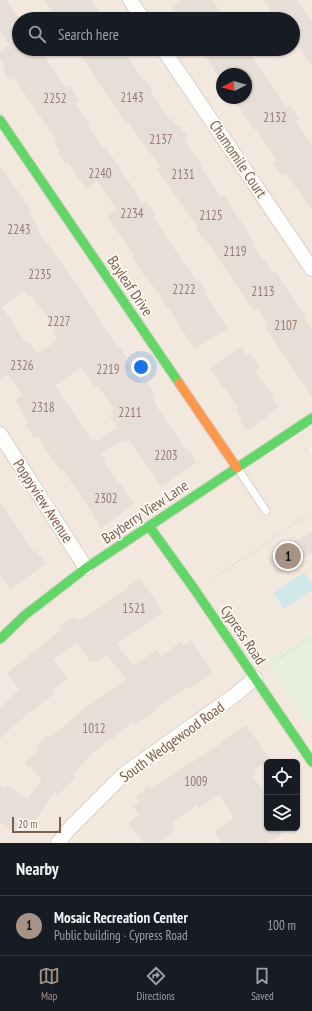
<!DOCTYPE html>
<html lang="en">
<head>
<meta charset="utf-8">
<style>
  body { margin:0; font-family:"PT Sans Narrow",sans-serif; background:#20242c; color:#f1f3f6 }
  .controls { position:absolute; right:12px; bottom:12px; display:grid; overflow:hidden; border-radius:6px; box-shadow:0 1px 3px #0004 }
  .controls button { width:36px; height:36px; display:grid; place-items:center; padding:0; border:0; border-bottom:1px solid #363941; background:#171b24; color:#f1f3f6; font:20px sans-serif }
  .compass { position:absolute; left:216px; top:68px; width:36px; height:36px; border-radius:50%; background:#171b24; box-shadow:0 1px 3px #0004; rotate:264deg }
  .scale { position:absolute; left:12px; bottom:10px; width:49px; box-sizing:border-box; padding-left:4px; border:2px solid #7a5c4d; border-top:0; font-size:11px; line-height:14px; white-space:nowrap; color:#7a5c4d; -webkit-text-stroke:3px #fffaf3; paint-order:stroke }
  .you { position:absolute; left:141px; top:367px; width:14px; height:14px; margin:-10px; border:3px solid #fff; border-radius:50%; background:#1a73e8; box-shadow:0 0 0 6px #1a73e833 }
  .badge { display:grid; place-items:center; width:26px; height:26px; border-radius:50%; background:#a69286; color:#111; font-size:13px; font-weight:700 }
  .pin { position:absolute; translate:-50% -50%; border:2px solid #fff; box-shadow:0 1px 4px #0006 }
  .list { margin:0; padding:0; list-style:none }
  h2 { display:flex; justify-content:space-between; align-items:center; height:52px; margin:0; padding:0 16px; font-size:17px }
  h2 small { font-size:13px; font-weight:400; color:#9ea1a6 }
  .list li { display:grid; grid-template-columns:26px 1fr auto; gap:12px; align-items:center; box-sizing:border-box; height:60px; padding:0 16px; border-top:1px solid #363941 }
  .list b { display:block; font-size:15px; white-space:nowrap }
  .list p { margin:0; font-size:13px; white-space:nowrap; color:#9ea1a6 }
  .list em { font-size:13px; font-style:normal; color:#9ea1a6 }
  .icon { flex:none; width:22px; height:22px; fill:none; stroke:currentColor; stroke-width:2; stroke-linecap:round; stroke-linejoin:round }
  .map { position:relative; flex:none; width:312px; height:843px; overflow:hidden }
  .search { position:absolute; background:#171b24; box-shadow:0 1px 3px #0004; left:12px; right:12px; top:12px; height:44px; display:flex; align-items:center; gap:10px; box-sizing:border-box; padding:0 14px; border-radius:22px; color:#9ea1a6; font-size:15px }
  .sheet { height:112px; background:#171b24 }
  nav { display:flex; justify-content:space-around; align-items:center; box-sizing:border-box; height:56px; border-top:1px solid #363941; background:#171b24; font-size:11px; color:#9ea1a6 }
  nav a { display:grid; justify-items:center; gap:2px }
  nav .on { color:#a69286 }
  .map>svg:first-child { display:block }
  .residential { fill:#f2e8de; fill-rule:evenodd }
  .green { fill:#e7f0db }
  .water { fill:#d0e8ea }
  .building { fill:#e6ded7; fill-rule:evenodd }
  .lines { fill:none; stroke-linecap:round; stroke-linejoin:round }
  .lane-casing { stroke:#d7d1cb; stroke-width:9 }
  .street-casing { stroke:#d7d1cb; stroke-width:16 }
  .fast-casing { stroke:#d9d2cb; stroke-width:11 }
  .slow-casing { stroke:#d9d2cb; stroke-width:11 }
  .path { stroke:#dcd5d0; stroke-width:2.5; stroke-dasharray:1 3; stroke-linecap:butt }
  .lane { stroke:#fefefd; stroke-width:7 }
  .street { stroke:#fefefd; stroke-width:14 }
  .fast { stroke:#63d668; stroke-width:9 }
  .slow { stroke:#ff974d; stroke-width:9 }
  .labels { text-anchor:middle; stroke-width:3.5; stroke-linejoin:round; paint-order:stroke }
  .number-label { font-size:13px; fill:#977e72 }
  .street-label { font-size:15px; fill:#7a5c4d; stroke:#fffaf3 }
</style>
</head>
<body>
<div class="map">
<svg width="312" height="843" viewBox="0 0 312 843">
  <rect width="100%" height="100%" fill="#f9f5f0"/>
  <path class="residential" d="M0,0H312V448L309,450L312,455V631L268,662L312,727V843H0ZM19,19H293V49H19ZM222,74H246V98H222ZM267,762H297V828H267Z"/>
  <path class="green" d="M312,631V727L268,661Z"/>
  <path class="water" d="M304,572L312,584V590L284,609L273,593Z"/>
  <g class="building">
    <path d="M0,0H6L19,19V49H39L66,88L69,86L79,100L75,103L89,124L88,125L103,148L105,146L143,203L146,201L156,215L153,217L183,262H184L196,280L198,278L207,291L204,293L228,328L195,349L170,311L147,277H145L132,257L134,256L106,215L116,209L97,181L86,189L68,162L66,164L58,152L60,151L55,143L57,141L14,78L10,81L2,69L5,66L0,58V51L9,45L0,31Z"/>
    <path d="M45,0H91L99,12L98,13L102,19H57Z"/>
    <path d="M182,0H213L225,19H178L171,8Z"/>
    <path d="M264,0H297L312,22V66L293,38V19H275L269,9L270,8Z"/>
    <path d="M88,49H101L105,55L114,49H140L128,58L143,80L145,79L152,89L150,90L170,120L172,118L177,127L179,125L187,136L184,139L202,166L201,167L221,197L224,195L254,242L252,243L273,273L275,271L306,317L304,318L312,329V396L273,340L274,339L266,328L269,326L258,309L254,311L204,238L203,239L196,229L198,228L157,169L160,167L143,143H142L129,123L127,124L126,123L125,124L118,112H119L94,76H95L81,54Z"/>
    <path d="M201,49H246L287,107L290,105L299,119L296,121L312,146V211L286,173L282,176L273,163L277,161L256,129L254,130L233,98H246V74H222V82Z"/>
    <path d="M0,165L32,212L29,213L37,225L35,226L81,291L97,315L96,316L118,347L119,346L127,358L126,359L143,384L146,381L156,396L153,398L155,400L154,401L157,405L156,406L186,450L188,449L197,462L162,487L129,440L124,443L122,440L101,454L106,460L104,461L134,504L101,528L92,515L93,514L63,470L62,471L59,469L38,437L35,439L26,426L29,424L21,412L22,411L15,400L23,395L8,375L0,381ZM24,291L28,297L31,295L56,330L52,332L58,340L37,354L29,342L27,343L25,340H24L2,307ZM81,367L95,387L98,385L114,410L110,413L112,415L110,417L118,427L97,441L95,438L92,440L55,386Z"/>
    <path d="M241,346L247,355L250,353L260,367L255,371L274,397L272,398L279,408L247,431L239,419L241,418L235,410L238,408L210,368Z"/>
    <path d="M0,501L34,552L36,551L46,564L10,589L0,574Z"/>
    <path d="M312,531V552L278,575L267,558L297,539L298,540Z"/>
    <path d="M140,578L163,612L117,644L133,666L157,650L161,656L181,642L183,646L191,640L213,672L189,689L187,687L157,708L158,709L136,725L133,721L112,740L111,738L93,753L74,773L75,774L74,775L76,777L58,795L54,792L32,825L22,819L14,831L0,822V785L5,788L7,785L27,799L42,779L25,763L38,750L35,748L47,735L50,738L98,697L99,698L126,679L107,655L95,663L94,661L91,663L77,643L53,660L68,678L53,690L55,693L18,722V721L0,739V709L19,689L7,673L61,630L59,627L74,617L76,620L78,619L79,620L84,617L85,618L127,588V587Z"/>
    <path d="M246,725L270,760L254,770L257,774L253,776L267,797V828H290L267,843H222L214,831L234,818L219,795L199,808L197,805L172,822L175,826L173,828L174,830L159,843H144L128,824L139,814L133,807L138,803L137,802L139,801L136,797L149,786L151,789L192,761L193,762L223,742L222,741Z"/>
  </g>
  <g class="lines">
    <defs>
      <path id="lane" d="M238,469L266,511"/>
      <g id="street">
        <path d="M130,0L143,19"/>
        <path d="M163,49L312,269"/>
        <path d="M0,434L86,568"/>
        <path d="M58,843L69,829L124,774L235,695L255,678"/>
      </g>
      <g id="fast">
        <path d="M0,120L179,383"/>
        <path d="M149,526L195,590L312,762"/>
        <path d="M0,639L25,615L86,568L312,418"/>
      </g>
      <path id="slow" d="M179,383L237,468"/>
    </defs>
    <use href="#lane" class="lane-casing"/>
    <use href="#street" class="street-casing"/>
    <use href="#fast" class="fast-casing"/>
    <use href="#slow" class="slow-casing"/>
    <g class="path">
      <path d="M209,581L312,512"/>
      <path d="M267,667L312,637"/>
    </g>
    <use href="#lane" class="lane"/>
    <use href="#street" class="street"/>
    <use href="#fast" class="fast"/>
    <use href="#slow" class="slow"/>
  </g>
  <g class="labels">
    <g class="number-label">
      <text x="132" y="102">2143</text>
      <text x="55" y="103">2252</text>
      <text x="275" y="122">2132</text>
      <text x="161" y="144">2137</text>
      <text x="100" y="178">2240</text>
      <text x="183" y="179">2131</text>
      <text x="132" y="218">2234</text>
      <text x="211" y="220">2125</text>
      <text x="19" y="234">2243</text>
      <text x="235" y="256">2119</text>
      <text x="40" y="279">2235</text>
      <text x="184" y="294">2222</text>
      <text x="263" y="296">2113</text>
      <text x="59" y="326">2227</text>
      <text x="286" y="330">2107</text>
      <text x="22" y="370">2326</text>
      <text x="108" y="374">2219</text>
      <text x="43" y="412">2318</text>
      <text x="130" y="417">2211</text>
      <text x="166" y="460">2203</text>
      <text x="106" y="503">2302</text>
      <text x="134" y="613">1521</text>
      <text x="94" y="733">1012</text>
      <text x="196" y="786">1009</text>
    </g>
    <g class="street-label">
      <text transform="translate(238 159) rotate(56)" y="5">Chamomile Court</text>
      <text transform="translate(130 286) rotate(56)" y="5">Bayleaf Drive</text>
      <text transform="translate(43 501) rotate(57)" y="5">Poppyview Avenue</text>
      <text transform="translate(145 512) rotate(-34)" y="5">Bayberry View Lane</text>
      <text transform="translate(243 635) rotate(56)" y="5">Cypress Road</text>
      <text transform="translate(172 742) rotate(-36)" y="5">South Wedgewood Road</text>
    </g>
  </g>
</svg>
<div class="controls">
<button><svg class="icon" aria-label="locate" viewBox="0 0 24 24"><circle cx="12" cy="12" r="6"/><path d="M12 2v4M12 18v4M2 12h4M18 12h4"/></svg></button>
<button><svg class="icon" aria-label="layers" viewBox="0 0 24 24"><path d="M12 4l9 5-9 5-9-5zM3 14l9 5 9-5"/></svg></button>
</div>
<svg class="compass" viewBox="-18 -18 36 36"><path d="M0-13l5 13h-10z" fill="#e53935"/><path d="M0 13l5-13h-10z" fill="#9ea1a6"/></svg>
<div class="scale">20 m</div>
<div class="you"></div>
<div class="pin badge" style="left:288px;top:556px">1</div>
<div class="search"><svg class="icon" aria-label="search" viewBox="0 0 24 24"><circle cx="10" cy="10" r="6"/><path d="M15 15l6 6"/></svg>Search here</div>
</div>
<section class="sheet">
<h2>Nearby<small></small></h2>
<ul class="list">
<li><span class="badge">1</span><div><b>Mosaic Recreation Center</b><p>Public building · Cypress Road</p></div><em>100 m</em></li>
</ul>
</section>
<nav>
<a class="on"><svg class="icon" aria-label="map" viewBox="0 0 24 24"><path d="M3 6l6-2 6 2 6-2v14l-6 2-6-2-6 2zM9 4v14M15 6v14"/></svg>Map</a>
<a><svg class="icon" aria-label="directions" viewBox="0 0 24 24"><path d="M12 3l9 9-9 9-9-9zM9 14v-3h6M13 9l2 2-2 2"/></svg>Directions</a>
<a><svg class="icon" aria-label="saved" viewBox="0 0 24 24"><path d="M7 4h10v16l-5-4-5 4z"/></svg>Saved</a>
</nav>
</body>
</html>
